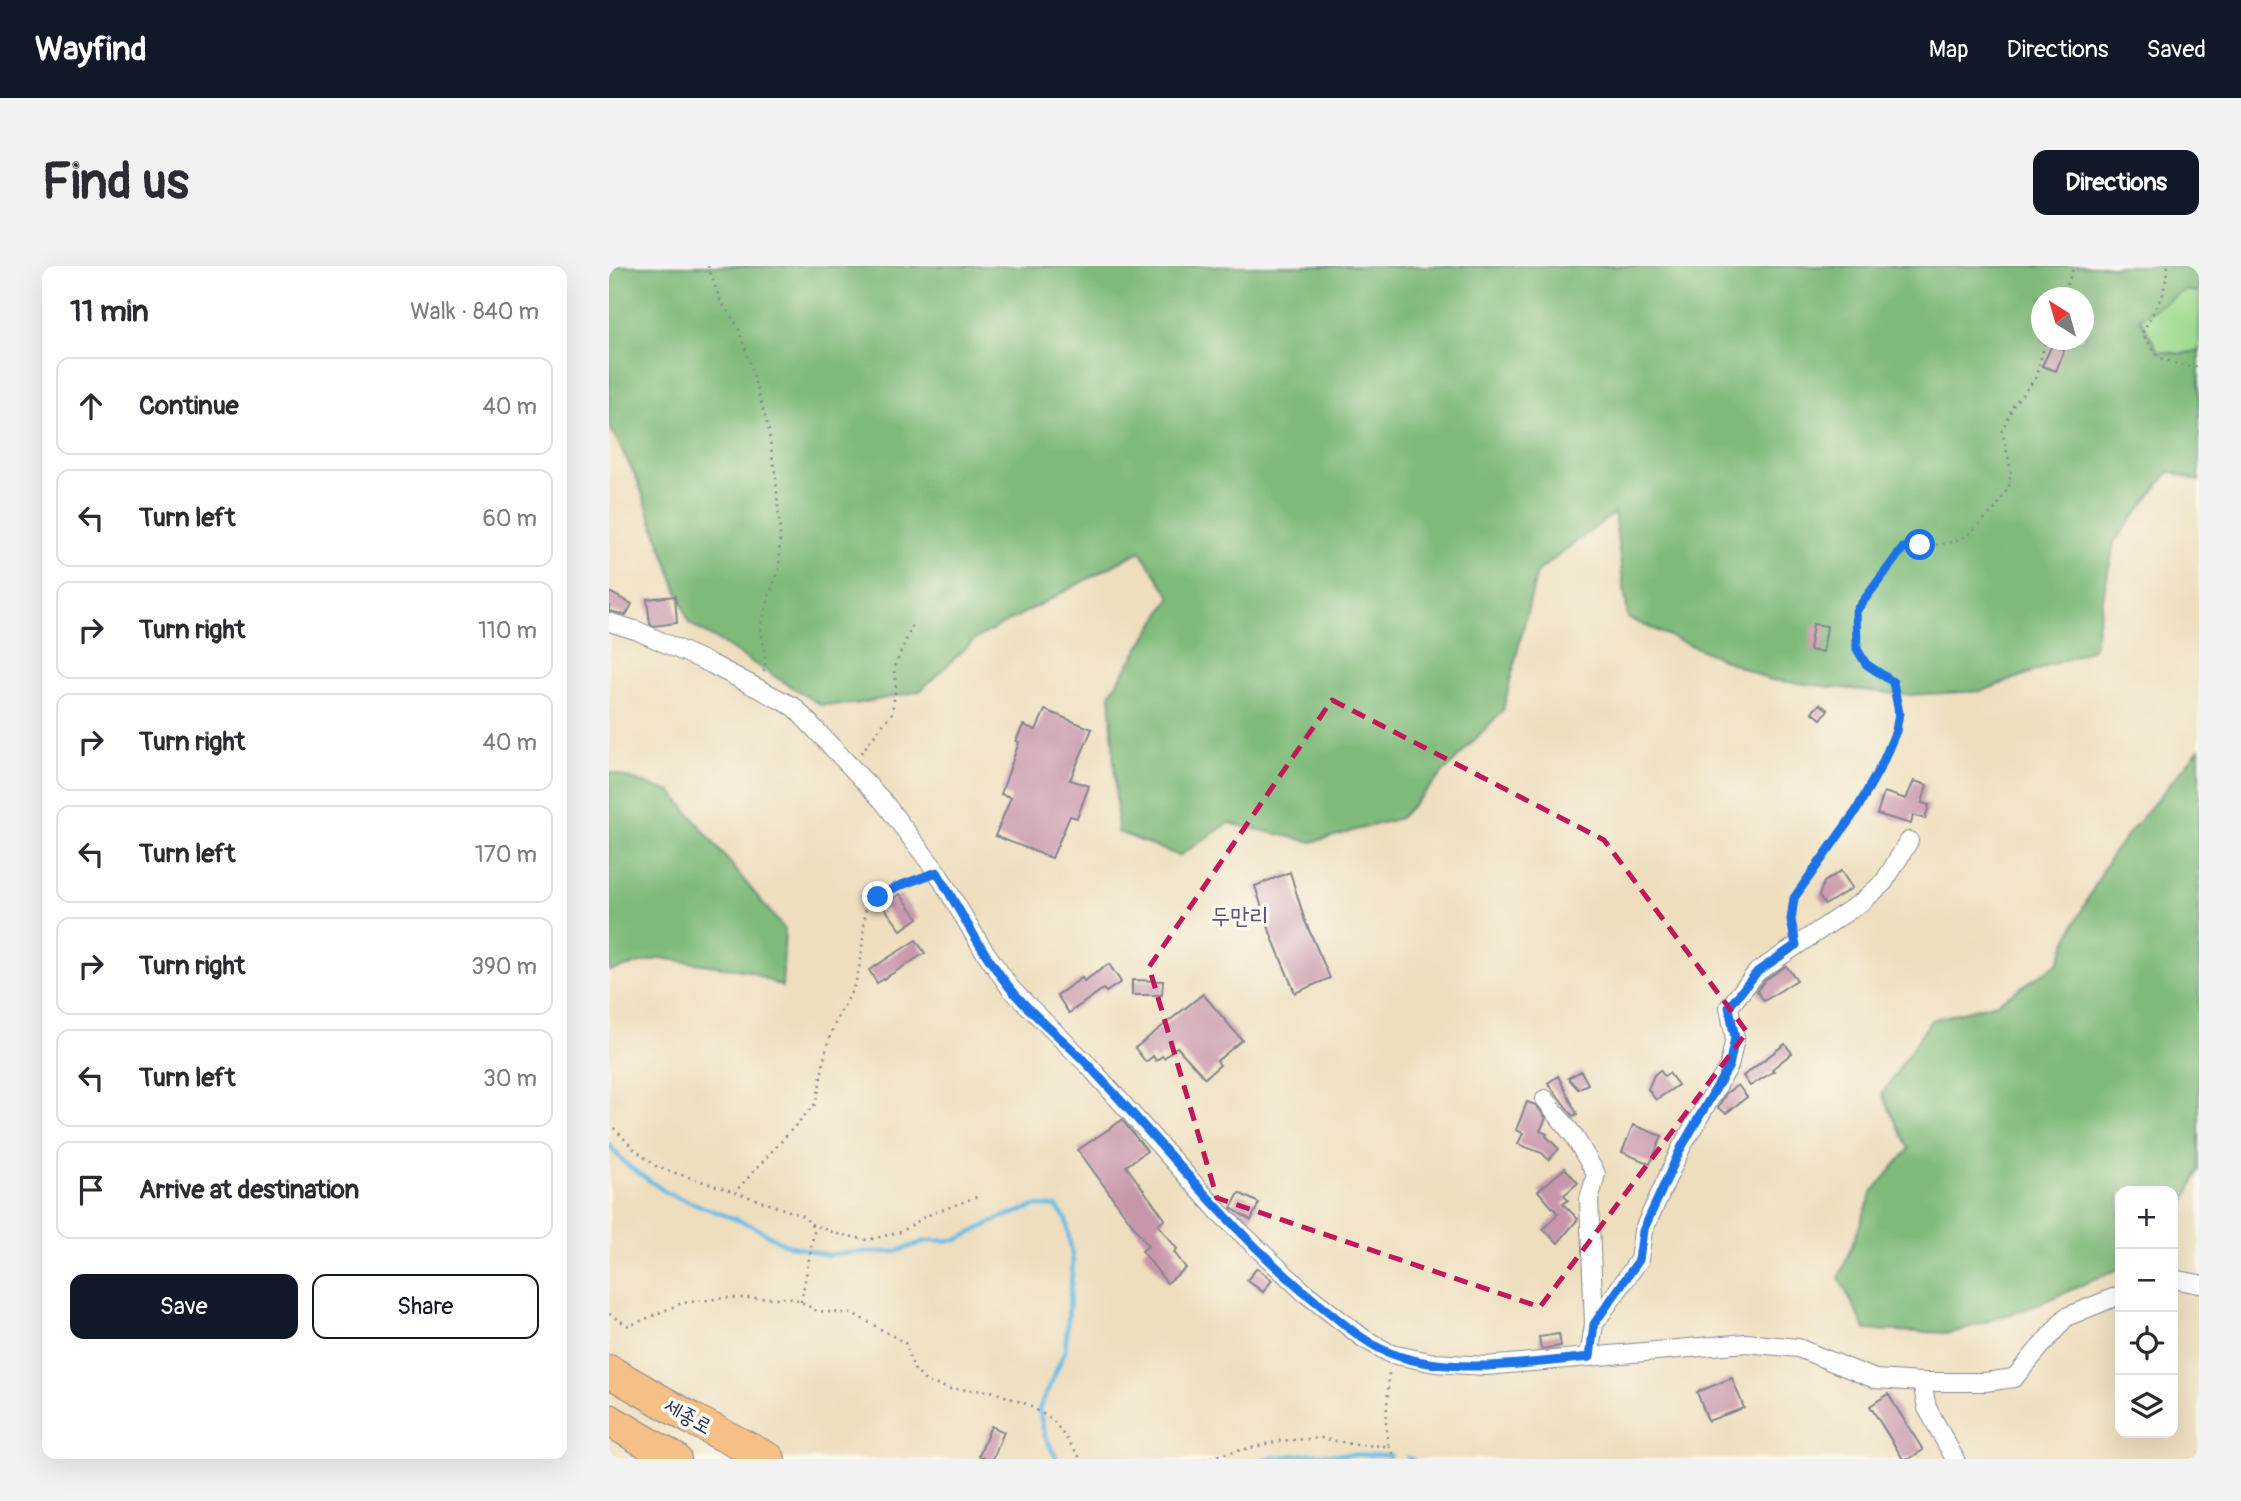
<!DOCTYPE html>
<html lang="en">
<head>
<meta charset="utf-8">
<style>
  body { margin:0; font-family:Pangolin,"Poor Story",sans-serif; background:#f2f2f3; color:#2b2b33 }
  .controls { position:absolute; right:21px; bottom:21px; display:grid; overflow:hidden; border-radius:14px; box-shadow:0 7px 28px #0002 }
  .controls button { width:63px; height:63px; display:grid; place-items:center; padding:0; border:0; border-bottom:2px solid #e1e1e2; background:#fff; color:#2b2b33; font:35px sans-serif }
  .compass { position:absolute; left:1422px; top:21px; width:63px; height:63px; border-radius:50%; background:#fff; box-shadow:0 7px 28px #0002; rotate:323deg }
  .stop { position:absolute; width:21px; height:21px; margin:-16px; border:5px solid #1a73e8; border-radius:50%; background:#fff }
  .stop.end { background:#1a73e8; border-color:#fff; box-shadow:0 2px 7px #0008 }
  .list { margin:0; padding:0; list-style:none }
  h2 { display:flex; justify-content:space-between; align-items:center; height:91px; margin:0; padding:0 28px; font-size:30px }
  h2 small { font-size:23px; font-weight:400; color:#7c7c81 }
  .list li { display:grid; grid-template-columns:46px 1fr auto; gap:21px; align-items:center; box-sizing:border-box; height:98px; margin:0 14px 14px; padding:0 14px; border:2px solid #e1e1e2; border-radius:14px }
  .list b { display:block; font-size:26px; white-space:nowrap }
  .list em { font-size:23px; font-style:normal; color:#7c7c81 }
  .actions { display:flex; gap:14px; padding:21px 28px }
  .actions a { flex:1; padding:16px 0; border:2px solid #111827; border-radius:14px; text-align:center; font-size:24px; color:#111827 }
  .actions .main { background:#111827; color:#fff }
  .icon { flex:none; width:38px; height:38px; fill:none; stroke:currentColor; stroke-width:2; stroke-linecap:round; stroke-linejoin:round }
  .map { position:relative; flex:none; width:1590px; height:1193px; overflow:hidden; border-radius:14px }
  header { display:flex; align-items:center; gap:42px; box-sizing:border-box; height:98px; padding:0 35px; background:#111827; color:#fff }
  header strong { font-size:33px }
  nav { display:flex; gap:38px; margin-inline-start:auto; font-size:24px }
  .intro { display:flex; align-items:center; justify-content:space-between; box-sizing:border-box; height:168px; padding:0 42px }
  h1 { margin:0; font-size:49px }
  .button { padding:18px 32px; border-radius:14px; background:#111827; color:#fff; font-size:24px; font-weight:700 }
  main { display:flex; gap:42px; padding:0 42px }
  aside { flex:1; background:#fff; border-radius:14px; box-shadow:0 7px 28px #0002 }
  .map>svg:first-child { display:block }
  .green { fill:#9eda8e; stroke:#5c8476; stroke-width:2 }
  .forest { fill:#7eba79; stroke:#4c746c; stroke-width:2; fill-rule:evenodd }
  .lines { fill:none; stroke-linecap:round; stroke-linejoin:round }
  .stream { stroke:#68bbe4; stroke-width:4.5 }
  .building { fill:#c896ab }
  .street-casing { stroke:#84868e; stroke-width:20 }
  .highway-casing { stroke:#84868e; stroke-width:34 }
  .path { stroke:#84868e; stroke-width:2.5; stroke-dasharray:2 5; stroke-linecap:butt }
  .street { stroke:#fff; stroke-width:18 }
  .highway { stroke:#f5bf86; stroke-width:32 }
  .route { stroke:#1a73e8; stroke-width:9 }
  .marked { fill:none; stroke:#c2185b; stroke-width:5; stroke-dasharray:14 9; stroke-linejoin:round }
  .labels { text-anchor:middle; stroke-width:7; stroke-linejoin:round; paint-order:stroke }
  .street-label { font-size:21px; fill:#1b2f5e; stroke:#fbf7ec }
  .quarter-label { font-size:24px; fill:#585379; stroke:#fbf7ec }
</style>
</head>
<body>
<header>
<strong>Wayfind</strong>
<nav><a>Map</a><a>Directions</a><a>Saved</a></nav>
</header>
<div class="intro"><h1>Find us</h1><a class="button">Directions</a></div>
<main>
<aside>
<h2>11 min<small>Walk · 840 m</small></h2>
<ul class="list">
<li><svg class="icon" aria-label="ahead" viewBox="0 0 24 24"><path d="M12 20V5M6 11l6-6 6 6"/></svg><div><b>Continue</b></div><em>40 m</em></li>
<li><svg class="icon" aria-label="left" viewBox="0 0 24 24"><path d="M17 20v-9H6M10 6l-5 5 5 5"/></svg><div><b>Turn left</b></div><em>60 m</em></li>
<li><svg class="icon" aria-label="right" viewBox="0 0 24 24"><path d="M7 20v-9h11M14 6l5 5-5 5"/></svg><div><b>Turn right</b></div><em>110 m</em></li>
<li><svg class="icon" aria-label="right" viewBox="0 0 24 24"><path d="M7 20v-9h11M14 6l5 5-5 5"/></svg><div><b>Turn right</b></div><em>40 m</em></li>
<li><svg class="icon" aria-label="left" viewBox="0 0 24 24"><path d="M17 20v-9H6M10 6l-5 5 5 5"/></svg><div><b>Turn left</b></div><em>170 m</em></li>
<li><svg class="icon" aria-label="right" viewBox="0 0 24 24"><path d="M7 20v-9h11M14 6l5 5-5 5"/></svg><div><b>Turn right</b></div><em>390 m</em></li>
<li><svg class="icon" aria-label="left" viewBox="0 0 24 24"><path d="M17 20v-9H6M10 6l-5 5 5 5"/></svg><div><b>Turn left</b></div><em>30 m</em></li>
<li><svg class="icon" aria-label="arrive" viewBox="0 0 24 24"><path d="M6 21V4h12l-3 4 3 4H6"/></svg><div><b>Arrive at destination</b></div></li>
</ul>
<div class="actions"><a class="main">Save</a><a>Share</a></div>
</aside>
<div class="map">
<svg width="1590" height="1193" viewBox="0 0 1590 1193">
  <rect width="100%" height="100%" fill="#fbf7ec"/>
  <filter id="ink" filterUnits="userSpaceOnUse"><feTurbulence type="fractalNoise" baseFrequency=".0143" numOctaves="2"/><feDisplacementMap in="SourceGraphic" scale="14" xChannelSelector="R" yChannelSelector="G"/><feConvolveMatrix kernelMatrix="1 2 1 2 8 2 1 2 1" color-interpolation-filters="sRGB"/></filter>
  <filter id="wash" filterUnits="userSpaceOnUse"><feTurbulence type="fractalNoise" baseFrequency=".00686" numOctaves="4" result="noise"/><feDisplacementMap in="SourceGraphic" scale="28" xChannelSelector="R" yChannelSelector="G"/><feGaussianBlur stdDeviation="1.57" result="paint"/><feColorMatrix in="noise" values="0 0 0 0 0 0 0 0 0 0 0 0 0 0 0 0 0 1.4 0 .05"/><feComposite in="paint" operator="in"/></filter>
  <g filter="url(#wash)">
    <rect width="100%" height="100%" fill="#eedebe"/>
    <path class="green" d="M1576,24L1590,26V82L1588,85L1571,88L1549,85L1531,52Z"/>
    <g class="forest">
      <path d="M0,0H1590V26L1575,24L1531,52L1549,85L1571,88L1588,85L1590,82V215L1561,205L1505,276L1484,383L1373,425L1297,429L1161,414L1019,352L1005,247L928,306L894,444L791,552L703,576L620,557L570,590L509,566L501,428L562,331L531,285L366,373L311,425L247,438L212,439L80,357L28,213L0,159ZM1433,32H1475V74H1433Z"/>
      <path d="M1590,483V904L1573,943L1564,956V925H1511V1002L1428,1039L1343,1067L1257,1064L1230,1012L1264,925L1300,883L1273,828L1322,754L1388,737L1449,697L1464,661L1502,589Z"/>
      <path d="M0,506L63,526L176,664L173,721L140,705L52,692L0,705Z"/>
    </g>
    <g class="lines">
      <g class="stream">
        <path d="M0,879L18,899L58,927L144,960L175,978L218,989L250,986H285L317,975L348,974L394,951L427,940L448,941L457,953L464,996L461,1030L456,1085L430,1143L436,1170L448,1193"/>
        <path d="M798,1192L803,1193"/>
        <path d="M653,1193L700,1188L781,1189"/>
      </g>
    </g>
    <g id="blocks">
      <g class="building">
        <path d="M1443,79L1455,84L1447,105L1433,100Z"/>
        <path d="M0,326L23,338L17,349L0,345Z"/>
        <path d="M66,330L68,357L45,360L41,358L38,333Z"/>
        <path d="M1204,358L1218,360L1214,386L1200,384Z"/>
        <path d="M1211,438L1219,444L1212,453L1203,446Z"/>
        <path d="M436,444L483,463L461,514L480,520L468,552L461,550L443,592L386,570L402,531L392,528L410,476L407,475L414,459L427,464Z"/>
        <path d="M1305,515L1318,519L1313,537L1320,539L1316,553L1304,549L1302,558L1268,548L1275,526L1297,533Z"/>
        <path d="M1232,605L1243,622L1216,639L1210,630L1215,616Z"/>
        <path d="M681,606L696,655L721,712L686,727L662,669L646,620Z"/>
        <path d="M291,628L309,652L292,664L274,640Z"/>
        <path d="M307,674L316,687L268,717L260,704Z"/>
        <path d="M500,698L512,716L497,726L494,723L460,747L448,729L473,712L475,715Z"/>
        <path d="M1177,700L1188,714L1155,735L1148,725L1156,714Z"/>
        <path d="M523,714L554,715L553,729H523Z"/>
        <path d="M594,728L633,774L608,795L611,799L596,812L568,781L555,792L553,790L547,795L544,790L537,796L526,782Z"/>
        <path d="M1176,778L1183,787L1163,803L1165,805L1141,820L1134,810Z"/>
        <path d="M1051,804L1055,810L1060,807L1069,819L1047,834L1039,823L1045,809Z"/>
        <path d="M972,805L979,818L969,823L959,812Z"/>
        <path d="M949,810L968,848L964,850L939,817Z"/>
        <path d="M1129,819L1138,831L1117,847L1109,842L1117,827Z"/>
        <path d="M918,836L927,839L937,852L931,865L938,868L937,870L950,883L940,894L933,887L909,878L914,867L907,864Z"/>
        <path d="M513,854L538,885L517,900L556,953L549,959L568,983L565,986L577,1002L558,1017L533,985L539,980L469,884Z"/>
        <path d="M1024,859L1053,870L1041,898L1013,886Z"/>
        <path d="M956,902L969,917L955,929L959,934L954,938L969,953L949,977L934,963L949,948L929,925Z"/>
        <path d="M630,927L650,937L642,954L622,942Z"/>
        <path d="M648,1002L663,1014L654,1026L638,1014Z"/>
        <path d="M950,1068L952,1080L932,1083L930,1071Z"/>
        <path d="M1123,1112L1135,1142L1099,1155L1088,1126Z"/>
        <path d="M1279,1128L1314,1184L1300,1193H1294L1261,1140Z"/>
        <path d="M382,1160L395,1166L384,1193H379L370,1190Z"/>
      </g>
    </g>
  </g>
  <g filter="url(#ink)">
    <use href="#blocks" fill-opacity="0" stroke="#84868e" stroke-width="2"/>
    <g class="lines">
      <defs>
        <g id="street">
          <path d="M0,356L29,365L102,398L185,441L274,535L328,606L372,680L402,723L479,799L610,946L695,1026L754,1072L782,1088L826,1097L877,1100L1137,1077L1189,1082L1266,1113L1313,1116L1318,1142L1346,1193"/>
          <path d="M936,833L965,870L987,908L980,934L985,1058L980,1091"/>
          <path d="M1564,1013L1590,1018"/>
          <path d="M985,1058L1030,994L1034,965L1072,882L1120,800L1126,772L1120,741L1148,706L1254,635L1275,616L1300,575"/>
          <path d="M1313,1116H1376L1405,1112L1457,1051L1511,1029"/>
        </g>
        <g id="highway">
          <path d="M0,1105L83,1153L160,1193"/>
          <path d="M0,1154L66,1193"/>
        </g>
      </defs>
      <use href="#street" class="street-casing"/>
      <use href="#highway" class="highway-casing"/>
      <g class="path">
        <path d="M99,0L111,34L128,59L139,91L159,161L167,213L171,269L170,304L160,330L152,360L157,402L152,407"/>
        <path d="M1559,0L1554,28L1533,67L1549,91L1577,101L1590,100"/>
        <path d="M1453,32L1465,0"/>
        <path d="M252,487L283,447L287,420L285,402L304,358"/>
        <path d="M1184,662L1182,654L1185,632L1247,545L1273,498L1287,465L1290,447L1284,416L1257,398L1248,383L1247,345L1294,282L1340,277L1359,269L1386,243L1400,221L1402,204L1393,165L1405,138L1426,113L1437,74"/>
        <path d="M0,857L25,883L48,901L126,926"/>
        <path d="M202,958L229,968L258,974L292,966L317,950L370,930"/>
        <path d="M192,1036L205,966L202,958L194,950L126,926L207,837C213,812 214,787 224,762C231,743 245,727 249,707C254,686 254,663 257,642L287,621L312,611"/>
        <path d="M0,1048L20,1060L73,1037L115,1032H185L208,1045L245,1048L296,1077L305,1103L317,1116L342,1123L382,1125L417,1138L444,1154L472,1193"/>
        <path d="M780,1180L787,1193"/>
        <path d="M0,1190L5,1193"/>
        <path d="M595,1193L670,1175L712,1172L748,1179L780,1180L777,1159L780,1105"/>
      </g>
      <use href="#street" class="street"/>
      <use href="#highway" class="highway"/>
    </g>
  </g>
  <g class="lines" filter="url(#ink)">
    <path class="route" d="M269,631L287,621L328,606C351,645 373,687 401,722C424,751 455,773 480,800C559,884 629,975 720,1046C739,1061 758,1078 781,1087C839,1110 920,1097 981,1091L985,1058L1030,994L1034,965L1072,882L1120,800L1126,772L1120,741L1148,706L1187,679L1182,654L1185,632L1247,545L1273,498L1287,465L1290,447L1284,416L1257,398L1248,383L1247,345L1294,282L1311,279"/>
  </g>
  <path class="marked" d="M723,434L995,574L1138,766L931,1041L608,932L540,701Z"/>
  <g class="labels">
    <g class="street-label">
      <text transform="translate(79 1150) rotate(29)" y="7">세종로</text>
    </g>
    <g class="quarter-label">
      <text x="631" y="658">두만리</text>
    </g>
  </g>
</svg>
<div class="controls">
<button>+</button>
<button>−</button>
<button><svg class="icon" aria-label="locate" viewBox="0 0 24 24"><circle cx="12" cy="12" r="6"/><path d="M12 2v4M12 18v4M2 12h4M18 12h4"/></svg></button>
<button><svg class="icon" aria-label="layers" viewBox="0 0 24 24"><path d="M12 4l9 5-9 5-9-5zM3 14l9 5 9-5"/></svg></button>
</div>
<svg class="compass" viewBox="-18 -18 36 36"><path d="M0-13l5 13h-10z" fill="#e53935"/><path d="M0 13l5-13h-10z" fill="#7c7c81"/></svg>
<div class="stop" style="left:1311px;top:279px"></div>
<div class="stop end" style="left:269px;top:631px"></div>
</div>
</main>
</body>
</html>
